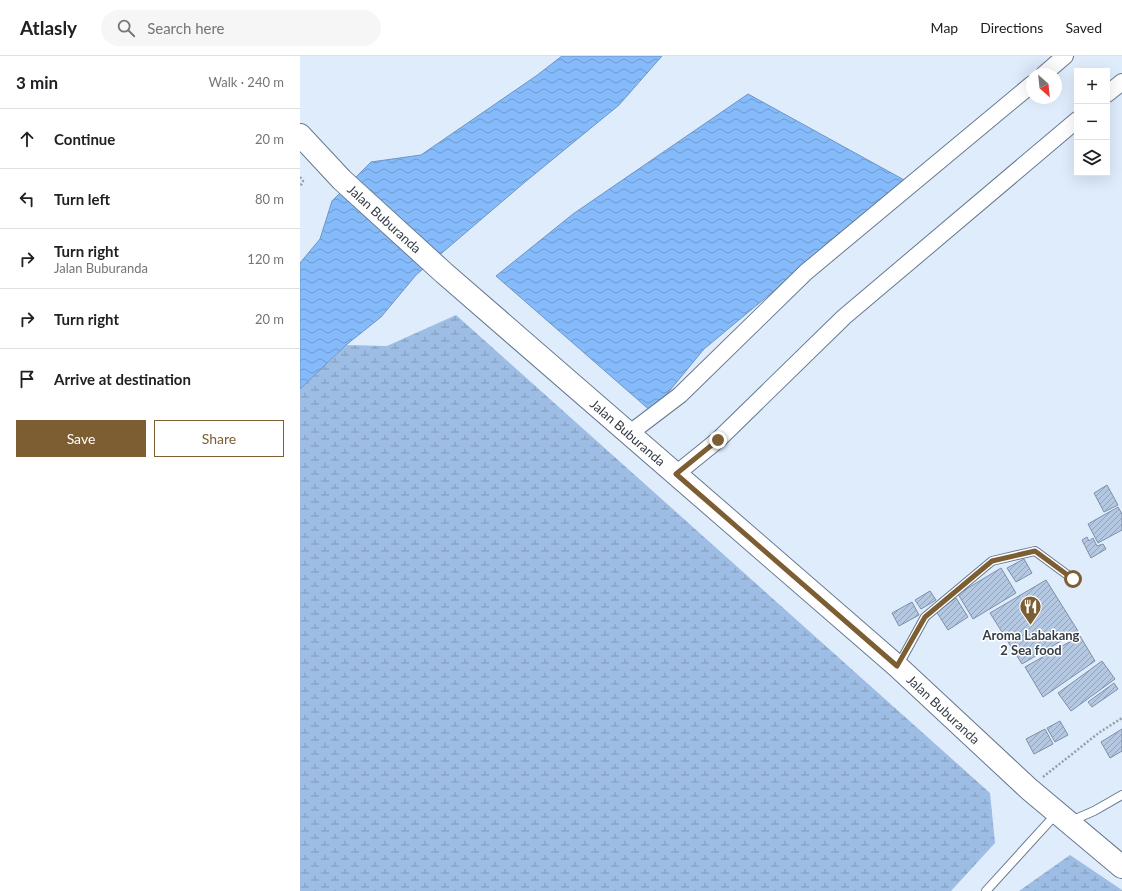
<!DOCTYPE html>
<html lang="en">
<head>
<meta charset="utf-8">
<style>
  body { margin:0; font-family:Lato,sans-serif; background:#f6f6f6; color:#202124 }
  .controls { position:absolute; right:12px; top:12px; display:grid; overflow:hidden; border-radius:0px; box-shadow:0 4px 16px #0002 }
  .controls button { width:36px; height:36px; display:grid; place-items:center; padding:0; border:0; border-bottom:1px solid #e0e0e0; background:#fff; color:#202124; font:20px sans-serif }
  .compass { position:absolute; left:726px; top:12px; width:36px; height:36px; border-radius:50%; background:#fff; box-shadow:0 4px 16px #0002; rotate:153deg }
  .stop { position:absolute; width:12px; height:12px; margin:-9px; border:3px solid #7d5d32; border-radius:50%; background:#fff }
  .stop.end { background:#7d5d32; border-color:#fff; box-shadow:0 1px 4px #0008 }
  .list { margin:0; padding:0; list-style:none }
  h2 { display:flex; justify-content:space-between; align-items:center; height:52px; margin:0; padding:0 16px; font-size:17px }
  h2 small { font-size:13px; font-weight:400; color:#757577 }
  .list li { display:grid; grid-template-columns:26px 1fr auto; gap:12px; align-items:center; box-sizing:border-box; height:60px; padding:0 16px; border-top:1px solid #e0e0e0 }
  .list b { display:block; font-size:15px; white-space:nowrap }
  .list p { margin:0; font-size:13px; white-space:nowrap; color:#757577 }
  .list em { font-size:13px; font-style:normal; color:#757577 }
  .actions { display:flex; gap:8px; padding:12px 16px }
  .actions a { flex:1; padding:9px 0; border:1px solid #7d5d32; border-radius:0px; text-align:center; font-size:14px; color:#7d5d32 }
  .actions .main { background:#7d5d32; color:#fff }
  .icon { flex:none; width:22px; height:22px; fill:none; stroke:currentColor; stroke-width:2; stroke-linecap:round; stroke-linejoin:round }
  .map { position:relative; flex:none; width:822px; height:835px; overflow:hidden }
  header { display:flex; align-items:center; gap:24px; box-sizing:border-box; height:56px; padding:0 20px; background:#fff; border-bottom:1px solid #e0e0e0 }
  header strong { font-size:19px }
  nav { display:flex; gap:22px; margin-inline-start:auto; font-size:14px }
  .search { width:280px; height:36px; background:#f6f6f6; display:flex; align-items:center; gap:10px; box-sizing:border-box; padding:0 14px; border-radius:22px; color:#757577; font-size:15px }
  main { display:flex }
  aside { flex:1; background:#fff }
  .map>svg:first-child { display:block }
  .wetland { fill:url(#wetland-marsh) }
  .water { fill:url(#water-waves); stroke:#6d95c5 }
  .building { fill:url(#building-hatch); stroke:#7d90a8 }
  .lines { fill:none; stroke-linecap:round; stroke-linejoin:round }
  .lane-casing { stroke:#677990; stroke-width:10 }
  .street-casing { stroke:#677990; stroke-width:18 }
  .secondary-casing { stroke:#677990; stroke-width:24 }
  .path { stroke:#949fac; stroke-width:2.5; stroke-dasharray:2 2; stroke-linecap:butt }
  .lane { stroke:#fff; stroke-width:8 }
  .street { stroke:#fff; stroke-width:16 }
  .secondary { stroke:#fff; stroke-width:22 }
  .route { stroke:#7d5d32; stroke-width:5 }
  .labels { text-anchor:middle; stroke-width:3; stroke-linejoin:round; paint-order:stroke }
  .street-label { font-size:13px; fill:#343c46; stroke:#fff }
  .poi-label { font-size:13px; font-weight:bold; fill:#343c46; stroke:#fff }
</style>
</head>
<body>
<header>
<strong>Atlasly</strong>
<div class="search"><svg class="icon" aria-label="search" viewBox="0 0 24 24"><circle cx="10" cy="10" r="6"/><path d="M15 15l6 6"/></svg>Search here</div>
<nav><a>Map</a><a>Directions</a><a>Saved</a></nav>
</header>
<main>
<aside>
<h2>3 min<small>Walk · 240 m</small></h2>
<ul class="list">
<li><svg class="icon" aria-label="ahead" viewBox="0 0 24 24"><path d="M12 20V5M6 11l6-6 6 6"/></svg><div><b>Continue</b></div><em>20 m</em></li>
<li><svg class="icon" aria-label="left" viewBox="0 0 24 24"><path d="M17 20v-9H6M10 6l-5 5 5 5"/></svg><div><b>Turn left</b></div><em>80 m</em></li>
<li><svg class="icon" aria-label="right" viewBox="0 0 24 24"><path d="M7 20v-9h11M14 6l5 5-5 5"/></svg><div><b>Turn right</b><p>Jalan Buburanda</p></div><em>120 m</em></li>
<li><svg class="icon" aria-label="right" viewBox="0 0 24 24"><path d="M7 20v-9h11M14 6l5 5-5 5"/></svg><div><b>Turn right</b></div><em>20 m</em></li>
<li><svg class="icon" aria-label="arrive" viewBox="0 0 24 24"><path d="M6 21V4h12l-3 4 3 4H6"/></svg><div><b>Arrive at destination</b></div></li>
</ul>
<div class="actions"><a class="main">Save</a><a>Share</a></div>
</aside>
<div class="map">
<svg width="822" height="835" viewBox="0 0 822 835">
  <defs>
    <pattern id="wetland-marsh" width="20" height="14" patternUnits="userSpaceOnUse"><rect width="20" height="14" fill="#9dbde4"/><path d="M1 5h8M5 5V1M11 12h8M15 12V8" fill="none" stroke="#819bbb"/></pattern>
    <pattern id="water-waves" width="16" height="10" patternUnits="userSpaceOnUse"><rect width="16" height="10" fill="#86bbfb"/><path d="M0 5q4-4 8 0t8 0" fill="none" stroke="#6e99cd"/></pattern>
    <pattern id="building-hatch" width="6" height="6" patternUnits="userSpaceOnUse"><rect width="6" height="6" fill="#b4c8e1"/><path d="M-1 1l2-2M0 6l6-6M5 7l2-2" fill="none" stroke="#93a4b8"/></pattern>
  </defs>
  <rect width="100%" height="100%" fill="#dfecfc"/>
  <g class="wetland">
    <path d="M156,259L690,737L695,787L651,835H0V333L46,289L87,290Z"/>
    <path d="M770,799L822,834V835H719Z"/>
  </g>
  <g class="water">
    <path d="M262,0H362L319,49L225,126L116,219L81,261L46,289L0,333V207L20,183L32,145L71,106L121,99L236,20Z"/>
    <path d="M448,38L606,125L404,293L352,356L196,220L273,158Z"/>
  </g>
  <g class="building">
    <path d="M807,429L818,449L804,456L794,437Z"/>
    <path d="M818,451L822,458V474L798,487L788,468Z"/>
    <path d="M787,481L789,485L793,482L797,490L803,488L806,493L791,502L782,484Z"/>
    <path d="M724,503L732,517L716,526L707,512Z"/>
    <path d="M701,512L716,537L673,563L658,538Z"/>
    <path d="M746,524L778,575L722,608L690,557Z"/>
    <path d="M630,535L636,544L621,553L615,544Z"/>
    <path d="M656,542L668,561L648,574L636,555Z"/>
    <path d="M612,546L619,559L599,570L592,557Z"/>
    <path d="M780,580L795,605L743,641L725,611Z"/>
    <path d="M802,605L815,623L771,655L758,637Z"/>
    <path d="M814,627L818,633L792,651L788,646Z"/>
    <path d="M760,665L768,679L755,686L747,672Z"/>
    <path d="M745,673L753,688L734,698L726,683Z"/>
    <path d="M822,673V695L810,702L801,686Z"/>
  </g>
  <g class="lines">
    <defs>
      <g id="lane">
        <path d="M598,610L625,561L692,505L735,495L773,523"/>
        <path d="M771,765L794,755L822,739"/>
        <path d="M686,835L757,757"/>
      </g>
      <g id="street">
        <path d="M744,18L765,0"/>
        <path d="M807,38L822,26"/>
        <path d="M330,377L380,339L506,216L732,28"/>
        <path d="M376,418L418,384L544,261L777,64"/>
      </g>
      <g id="secondary">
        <path id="s1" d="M0,79L42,124L144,217L597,610L729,733L822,811"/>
      </g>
    </defs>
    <use href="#lane" class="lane-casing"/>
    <use href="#street" class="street-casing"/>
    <use href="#secondary" class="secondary-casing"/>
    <g class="path">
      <path d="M0,121L3,125L0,131"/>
      <path d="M743,721L800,676L822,662"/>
    </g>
    <use href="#lane" class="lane"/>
    <use href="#street" class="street"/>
    <use href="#secondary" class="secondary"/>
  </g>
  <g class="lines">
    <path class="route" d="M418,384L376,418L597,610L625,561L692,505L735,495L773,523"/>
  </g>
  <defs>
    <symbol id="restaurant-pin" viewBox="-11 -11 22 30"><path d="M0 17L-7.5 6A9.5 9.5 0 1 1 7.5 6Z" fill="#7d5d32" stroke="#fff"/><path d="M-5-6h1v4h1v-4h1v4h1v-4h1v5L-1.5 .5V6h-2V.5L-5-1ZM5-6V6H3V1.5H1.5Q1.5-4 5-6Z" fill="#fff"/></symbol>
  </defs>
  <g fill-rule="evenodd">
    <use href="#restaurant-pin" x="718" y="538" width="25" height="34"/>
  </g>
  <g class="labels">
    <g class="street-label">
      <text dy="5" stroke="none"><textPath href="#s1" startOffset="119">Jalan Buburanda</textPath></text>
      <text dy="5" stroke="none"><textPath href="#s1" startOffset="443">Jalan Buburanda</textPath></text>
      <text dy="5" stroke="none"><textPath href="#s1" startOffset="863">Jalan Buburanda</textPath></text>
    </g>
    <g class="poi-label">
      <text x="731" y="584">Aroma Labakang<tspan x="731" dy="15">2 Sea food</tspan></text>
    </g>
  </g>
</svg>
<div class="controls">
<button>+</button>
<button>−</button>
<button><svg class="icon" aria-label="layers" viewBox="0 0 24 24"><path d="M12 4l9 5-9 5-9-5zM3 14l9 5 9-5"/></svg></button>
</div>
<svg class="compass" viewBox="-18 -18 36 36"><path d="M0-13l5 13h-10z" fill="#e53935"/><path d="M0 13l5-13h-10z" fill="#757577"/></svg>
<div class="stop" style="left:773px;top:523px"></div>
<div class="stop end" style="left:418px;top:384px"></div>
</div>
</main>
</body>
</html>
